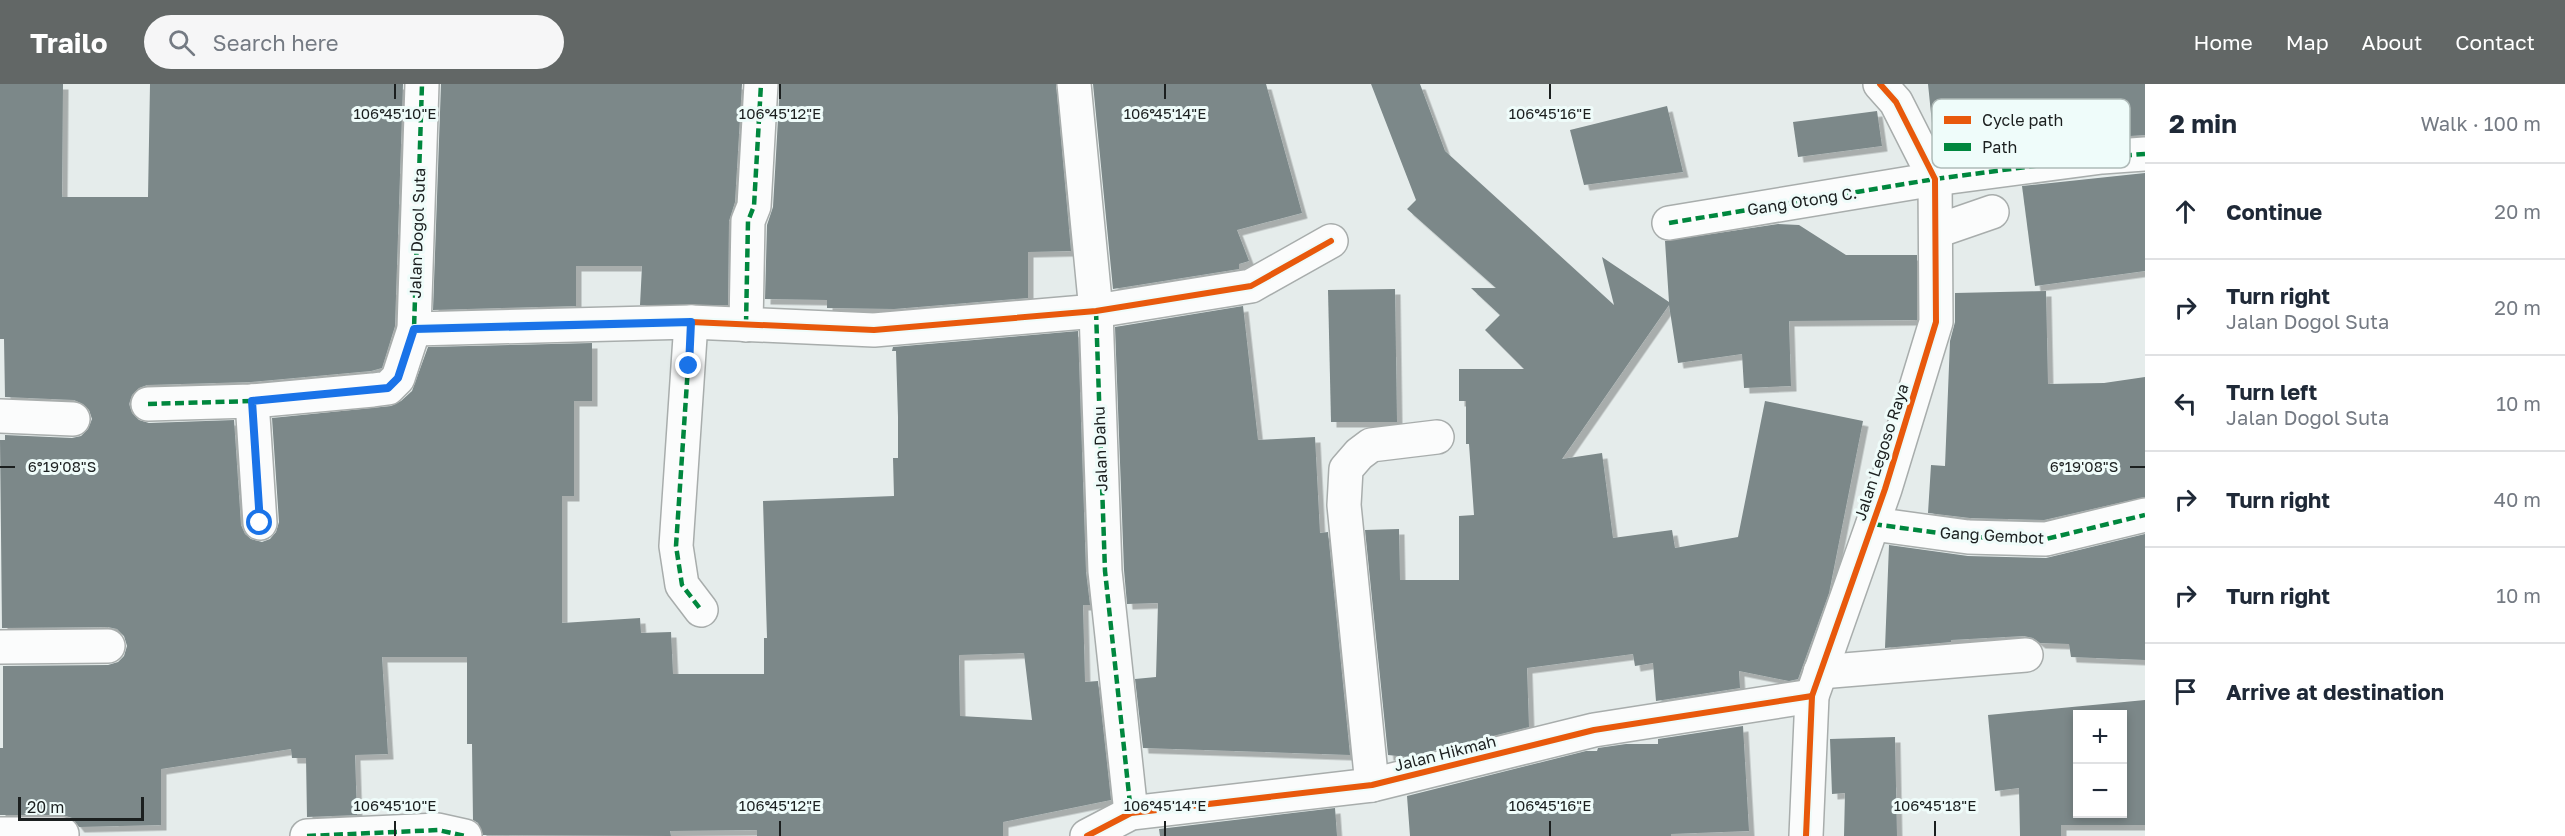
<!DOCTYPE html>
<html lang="en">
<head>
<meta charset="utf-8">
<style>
  body { margin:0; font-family:"Golos Text",sans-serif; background:#f6f6f7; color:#1f2937 }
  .controls { position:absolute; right:18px; bottom:18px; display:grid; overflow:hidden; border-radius:0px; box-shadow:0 3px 9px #0003 }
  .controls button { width:54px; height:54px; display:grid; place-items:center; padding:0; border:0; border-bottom:2px solid #e0e1e3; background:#fff; color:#1f2937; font:30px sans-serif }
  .scale { position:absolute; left:18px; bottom:15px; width:126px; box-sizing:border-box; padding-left:6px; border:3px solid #1b1f1f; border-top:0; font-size:16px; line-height:21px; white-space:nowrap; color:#1b1f1f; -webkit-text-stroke:4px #effcfa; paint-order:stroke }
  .stop { position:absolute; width:18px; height:18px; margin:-14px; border:4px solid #1a73e8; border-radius:50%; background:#fff }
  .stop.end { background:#1a73e8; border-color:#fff; box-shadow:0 2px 6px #0008 }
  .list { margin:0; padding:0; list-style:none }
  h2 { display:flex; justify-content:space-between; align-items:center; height:78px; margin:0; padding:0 24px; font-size:26px }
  h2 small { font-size:20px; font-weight:400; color:#747a83 }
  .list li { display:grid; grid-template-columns:39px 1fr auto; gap:18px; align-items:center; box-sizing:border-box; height:96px; padding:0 24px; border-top:2px solid #e0e1e3 }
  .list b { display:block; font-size:22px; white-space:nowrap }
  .list p { margin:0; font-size:20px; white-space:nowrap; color:#747a83 }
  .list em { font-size:20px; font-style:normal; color:#747a83 }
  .icon { flex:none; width:33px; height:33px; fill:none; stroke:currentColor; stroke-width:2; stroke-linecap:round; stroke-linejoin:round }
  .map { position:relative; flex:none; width:2145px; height:752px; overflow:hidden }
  header { display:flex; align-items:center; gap:36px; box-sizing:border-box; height:84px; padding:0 30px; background:#626766; color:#fff }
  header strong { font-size:28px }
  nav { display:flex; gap:33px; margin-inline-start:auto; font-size:21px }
  .search { width:420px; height:54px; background:#f6f6f7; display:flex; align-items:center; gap:15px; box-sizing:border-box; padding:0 21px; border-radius:33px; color:#747a83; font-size:22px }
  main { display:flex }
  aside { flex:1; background:#fff }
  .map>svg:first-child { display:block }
  .building { fill:#7c8889; fill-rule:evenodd; filter:url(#shadow) }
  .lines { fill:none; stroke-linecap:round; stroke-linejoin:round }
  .minor-casing { stroke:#a8adac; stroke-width:36 }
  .minor { stroke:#fbfcfc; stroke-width:33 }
  .quiet { stroke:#00873e; stroke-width:4.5; stroke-dasharray:9 4.5; stroke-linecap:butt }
  .cycleway-casing { stroke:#effcfa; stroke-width:10 }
  .cycleway { stroke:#e8590c; stroke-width:6 }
  .route { stroke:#1a73e8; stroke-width:8 }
  .ticks { fill:none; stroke:#1b1f1f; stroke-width:2 }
  .labels { text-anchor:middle; stroke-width:6; stroke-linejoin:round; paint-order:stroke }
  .street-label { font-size:16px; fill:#1b1f1f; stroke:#effcfa }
  .key { fill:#effcfa; stroke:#afbab8; stroke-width:1.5 }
  .key-label { font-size:16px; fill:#1b1f1f }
  .ticks-label { font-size:15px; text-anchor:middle; fill:#1b1f1f; stroke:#effcfa; stroke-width:6; stroke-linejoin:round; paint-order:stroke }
</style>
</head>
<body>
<header>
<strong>Trailo</strong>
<div class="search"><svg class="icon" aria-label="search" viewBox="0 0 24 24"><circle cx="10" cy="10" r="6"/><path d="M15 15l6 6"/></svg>Search here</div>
<nav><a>Home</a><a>Map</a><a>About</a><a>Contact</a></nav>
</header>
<main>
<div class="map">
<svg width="2145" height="752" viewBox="0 0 2145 752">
  <defs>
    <filter id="shadow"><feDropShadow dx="5.5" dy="5.5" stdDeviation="0" flood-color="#0004"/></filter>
  </defs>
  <rect width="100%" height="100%" fill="#e5eceb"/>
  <g class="building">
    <path d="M0,0H63L62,113H148L150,0H403L395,242L382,284L371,287L251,298L147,301L139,304L132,311L129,320L132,329L139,336L149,339L234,336L241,441L245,450L251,455L262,458L270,455L276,448L279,438L272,334L391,322L401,317L412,307L428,263L592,259V317H574V412H562V539L640,534L641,549L671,548L673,590H764V554H767L763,417L894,412L893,374H898V333L896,267H892L893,263L1078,247L1086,488L1090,521H1083L1085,598L1098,597L1111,716L1003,738V752H757V746L670,747L671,752L483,751L478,739L473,736L472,660H467V573H382L388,670L355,671L357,731L307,733L306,674H292L291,665L161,685V741L79,743L72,734L63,731H0V664H3V582L108,581L118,578L124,572L127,562L124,552L117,545L108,543L2,544L0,356H5V351L72,354L81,352L88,345L92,335L89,326L83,320L74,316L5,313L4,255H0ZM1024,569L1032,636L960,632L959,571Z"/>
    <path d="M441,0H742L735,118L729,137L728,221H640L642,182H576V222L433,226Z"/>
    <path d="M780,0H1056L1071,167L1028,168V214L894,225L827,224V216L765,215L767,141L773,123Z"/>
    <path d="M1093,0H1266L1302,129L1237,146L1249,177L1239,180V185L1113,205Z"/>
    <path d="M1371,0H1420L1445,67L1614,221L1602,173L1669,218L1665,157L1778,140L1799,141L1846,171H1917V236L1789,237L1791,302L1744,304L1742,270L1678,279L1669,221L1562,375L1602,369L1613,454L1672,446L1675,464L1738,453L1765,317L1863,337L1829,509L1798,595L1789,597L1739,587L1740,604L1656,617L1653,579L1635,582L1633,570L1527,584L1529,643L1408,673L1388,671L1365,446L1399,445L1400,496H1459V432L1474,431L1469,360H1466V317H1459V285H1524L1485,246L1500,231L1471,204H1496L1407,125L1416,116Z"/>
    <path d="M1928,0H2145V51L2100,54L2017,65L2015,41L1933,49Z"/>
    <path d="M1667,22L1683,88L1584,101L1570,46Z"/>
    <path d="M1877,27L1882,62L1798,73L1793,38Z"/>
    <path d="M2145,89V187L2035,202L2022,102Z"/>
    <path d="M1395,205L1397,338H1331L1328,206Z"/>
    <path d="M2046,207L2048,300L2104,299L2145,293V413L2044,436L1970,434L1928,429L1931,381L1945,382L1950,257L1955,238V209Z"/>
    <path d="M1243,222L1258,356L1315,353L1320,449L1328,448L1350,671L1143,664L1135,595L1156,593L1158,519L1127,520L1124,486L1115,243Z"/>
    <path d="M2145,450V576L2071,573L2069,560L2040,559L2033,554L2024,552L1951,556V558L1885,564L1889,461L1968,472L2046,474Z"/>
    <path d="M2145,616V741H2061V752H2020L2019,704L1995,707L1988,631ZM2078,630H2122V729H2078Z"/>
    <path d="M1743,642L1749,747L1671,750V752H1410L1407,712L1586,667H1597L1598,664L1626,660H1658V655Z"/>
    <path d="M1895,653L1897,752H1844L1845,709L1832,710L1830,655Z"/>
    <path d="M1335,724L1337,752H1160L1159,745Z"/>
  </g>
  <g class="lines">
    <defs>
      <g id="minor">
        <path d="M1074,0L1096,227L1105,487L1131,729"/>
        <path d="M1669,139L1935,95L2102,73L2145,70"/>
        <path d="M1937,147L1992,128"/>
        <path d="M691,238L676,462L682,501L701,526"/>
        <path d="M746,241L748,137L754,122L761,0"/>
        <path d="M414,245L691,238L874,246L1096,227L1251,202L1331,157"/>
        <path d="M252,317L260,439"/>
        <path d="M148,320L252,317L373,306L388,304L398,294L414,245L422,0"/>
        <path d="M0,332L73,335"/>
        <path d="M1873,440L1968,453L2046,455L2145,431"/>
        <path d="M0,563L108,562"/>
        <path d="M1820,588L2026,571"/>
        <path d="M1372,701L1344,421L1346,385L1359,370L1371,361L1437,353"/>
        <path d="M0,750H62"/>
        <path d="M307,752L438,746L465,752"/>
        <path d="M1087,752L1131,729L1372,701L1594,646L1812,612"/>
        <path d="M1806,752L1812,612L1885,405L1936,238L1935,95L1896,18L1880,0"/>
      </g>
    </defs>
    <use href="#minor" class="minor-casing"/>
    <use href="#minor" class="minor"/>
    <g class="quiet">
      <path d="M1669,139L1935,95L2102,73L2145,70"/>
      <path d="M1096,227L1105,487L1131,729"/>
      <path d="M691,238L676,462L682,501L701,526"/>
      <path d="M746,241L748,137L754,122L761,0"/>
      <path d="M252,317L260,439"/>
      <path d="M148,320L252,317L373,306L388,304L398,294L414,245L422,0"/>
      <path d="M1873,440L1968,453L2046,455L2145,431"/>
      <path d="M307,752L438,746L465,752"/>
    </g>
    <defs>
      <g id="cycleway">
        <path d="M414,245L691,238L874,246L1096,227L1251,202L1331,157"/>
        <path d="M1087,752L1131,729L1372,701L1594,646L1812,612"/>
        <path d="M1806,752L1812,612L1885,405L1936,238L1935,95L1896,18L1880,0"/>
      </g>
    </defs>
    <use href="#cycleway" class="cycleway-casing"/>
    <use href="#cycleway" class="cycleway"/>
  </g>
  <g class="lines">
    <path class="route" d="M260,439L252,317L388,304L398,294L414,245L691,238L689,282"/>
  </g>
  <path class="ticks" d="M395,0V15M780,0V15M1165,0V15M1550,0V15M0,383H15M2130,383H2145M395,737V752M780,737V752M1165,737V752M1550,737V752M1935,737V752"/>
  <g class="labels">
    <g class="street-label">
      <text transform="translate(1802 117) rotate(-9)" y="6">Gang Otong C.</text>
      <text transform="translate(417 149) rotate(-88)" y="6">Jalan Dogol Suta</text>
      <text transform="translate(1100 365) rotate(-92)" y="6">Jalan Dahu</text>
      <text transform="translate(1881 368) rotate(-72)" y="6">Jalan Legoso Raya</text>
      <text transform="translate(1992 451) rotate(3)" y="6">Gang Gembot</text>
      <text transform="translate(1445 669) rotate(-14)" y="6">Jalan Hikmah</text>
    </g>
  </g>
  <rect x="1932" y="15" width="198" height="69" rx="9" class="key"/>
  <rect x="1944" y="32" width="27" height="8" fill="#e8590c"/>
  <rect x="1944" y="59" width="27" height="8" fill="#00873e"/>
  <g class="key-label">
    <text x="1982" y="42">Cycle path</text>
    <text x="1982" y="69">Path</text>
  </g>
  <g class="ticks-label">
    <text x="395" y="35">106°45'10"E</text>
    <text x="780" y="35">106°45'12"E</text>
    <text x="1165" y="35">106°45'14"E</text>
    <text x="1550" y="35">106°45'16"E</text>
    <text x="62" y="388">6°19'08"S</text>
    <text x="2084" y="388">6°19'08"S</text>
    <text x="395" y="727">106°45'10"E</text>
    <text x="780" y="727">106°45'12"E</text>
    <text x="1165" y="727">106°45'14"E</text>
    <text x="1550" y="727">106°45'16"E</text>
    <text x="1935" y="727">106°45'18"E</text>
  </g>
</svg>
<div class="controls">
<button>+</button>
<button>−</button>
</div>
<div class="scale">20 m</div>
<div class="stop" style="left:260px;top:439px"></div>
<div class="stop end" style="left:689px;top:282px"></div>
</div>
<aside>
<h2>2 min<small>Walk · 100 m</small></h2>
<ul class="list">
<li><svg class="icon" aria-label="ahead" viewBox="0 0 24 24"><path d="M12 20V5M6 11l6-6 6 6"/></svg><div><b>Continue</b></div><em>20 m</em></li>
<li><svg class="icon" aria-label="right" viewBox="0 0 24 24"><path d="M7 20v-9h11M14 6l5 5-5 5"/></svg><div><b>Turn right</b><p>Jalan Dogol Suta</p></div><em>20 m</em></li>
<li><svg class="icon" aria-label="left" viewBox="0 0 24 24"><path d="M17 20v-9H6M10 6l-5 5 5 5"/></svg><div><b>Turn left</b><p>Jalan Dogol Suta</p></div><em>10 m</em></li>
<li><svg class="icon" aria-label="right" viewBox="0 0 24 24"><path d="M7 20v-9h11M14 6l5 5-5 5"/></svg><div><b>Turn right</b></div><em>40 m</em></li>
<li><svg class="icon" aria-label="right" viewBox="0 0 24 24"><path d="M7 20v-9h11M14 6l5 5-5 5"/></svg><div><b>Turn right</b></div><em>10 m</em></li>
<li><svg class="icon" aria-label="arrive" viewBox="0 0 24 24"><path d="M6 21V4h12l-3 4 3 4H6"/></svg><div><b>Arrive at destination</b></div></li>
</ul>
</aside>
</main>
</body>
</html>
